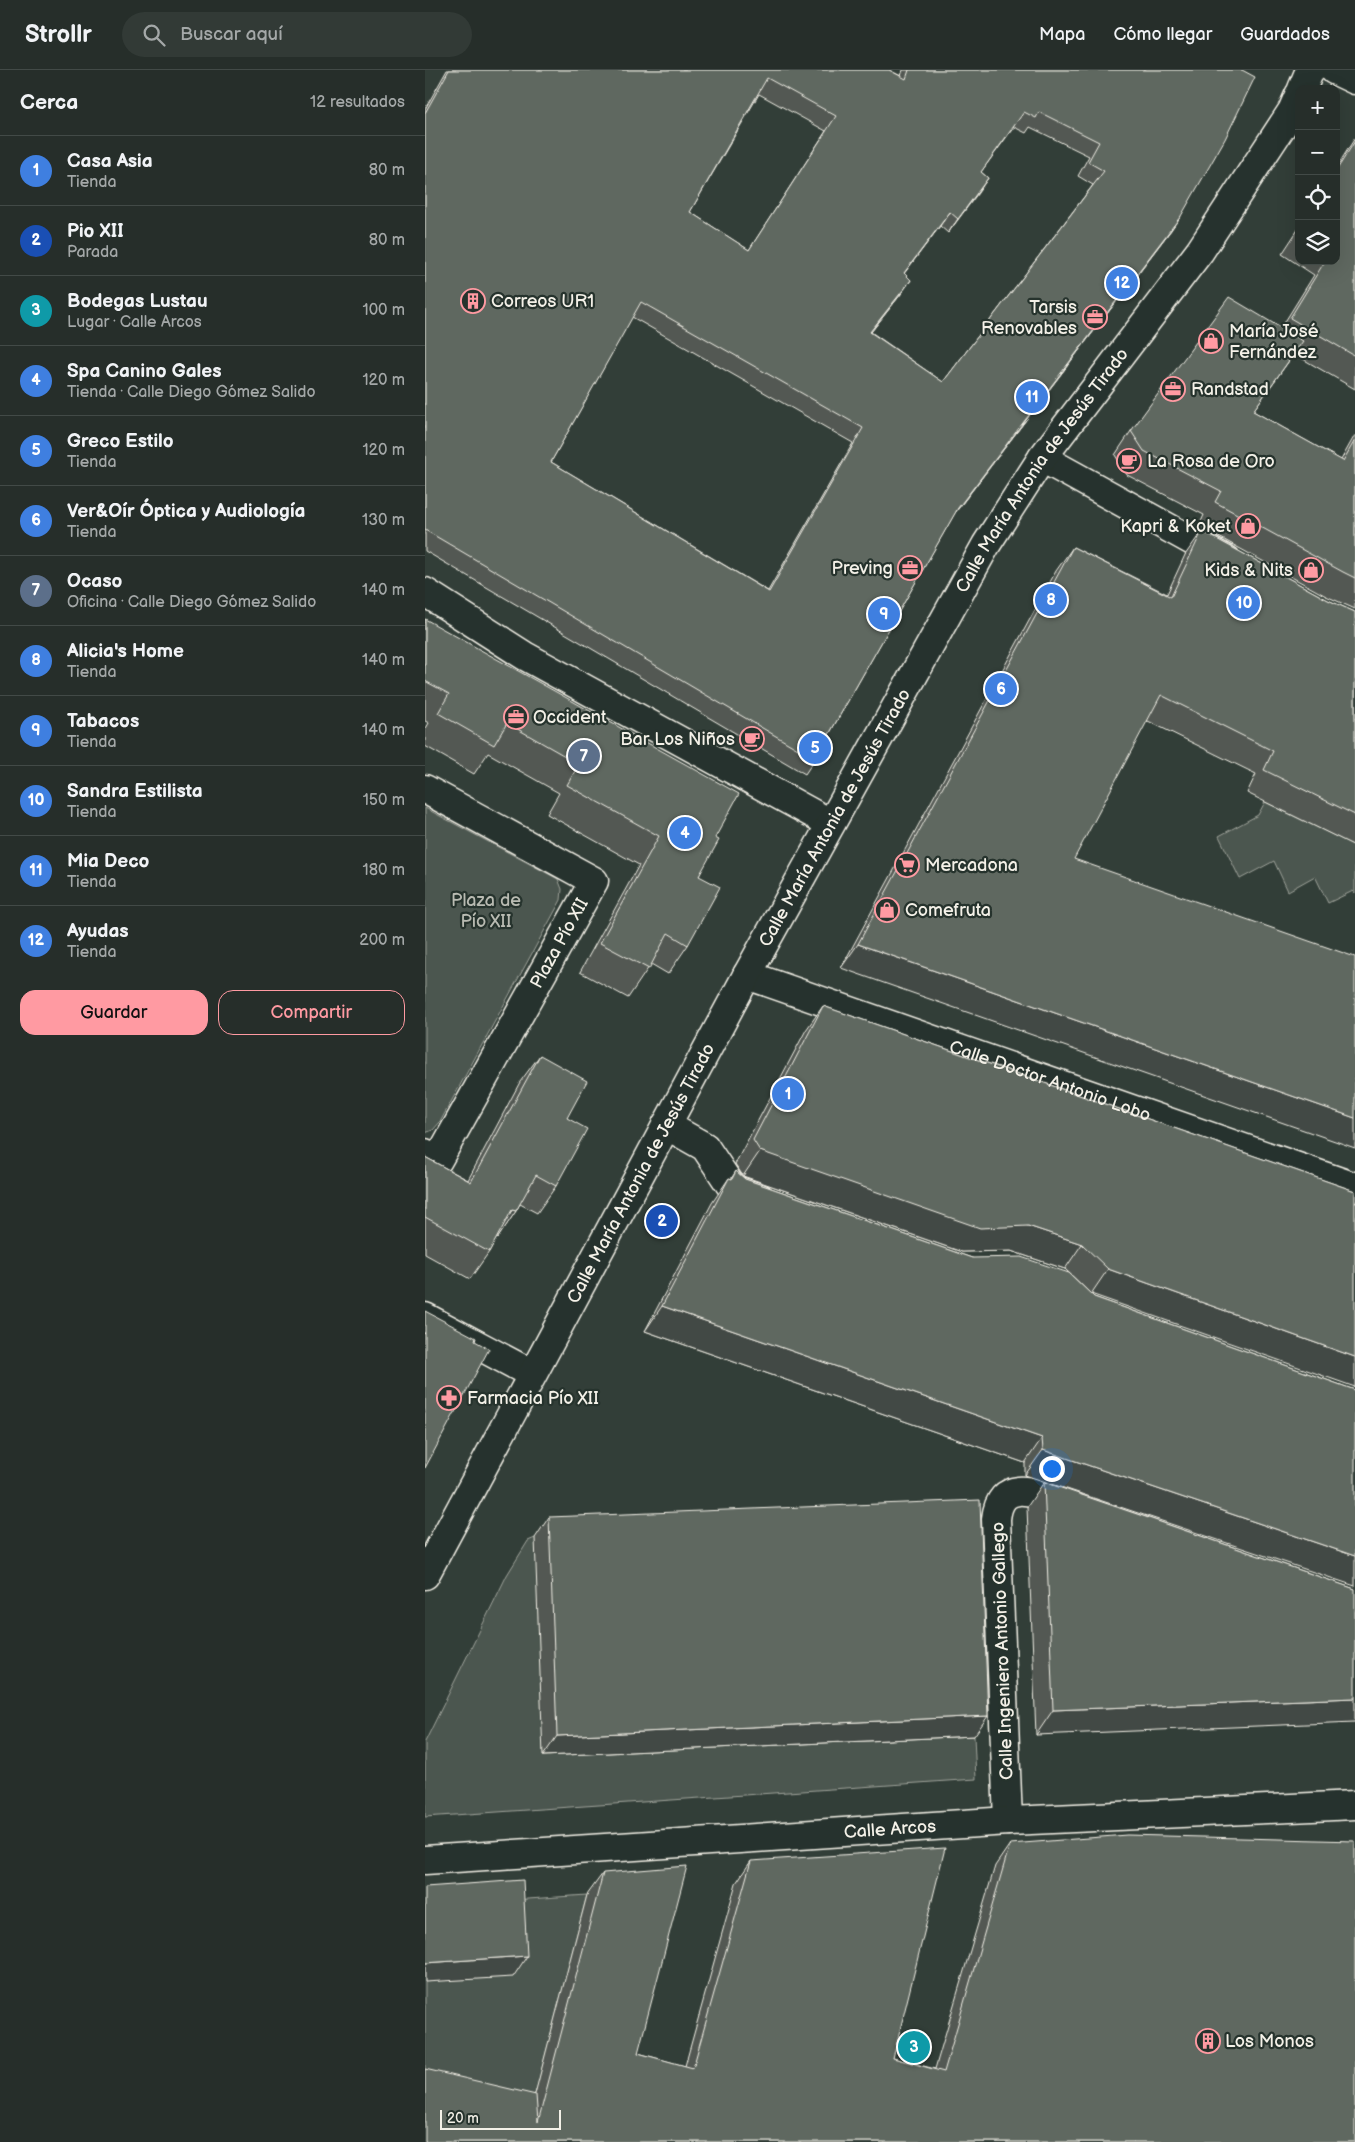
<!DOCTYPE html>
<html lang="es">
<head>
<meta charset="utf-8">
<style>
  body { margin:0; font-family:"Balsamiq Sans",sans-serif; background:#323a36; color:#f1f3f6 }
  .controls { position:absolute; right:15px; top:15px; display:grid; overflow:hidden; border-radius:10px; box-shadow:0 5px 20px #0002 }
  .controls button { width:45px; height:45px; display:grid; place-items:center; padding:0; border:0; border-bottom:1px solid #424a47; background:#262e2a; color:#f1f3f6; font:25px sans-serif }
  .scale { position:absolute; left:15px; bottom:12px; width:121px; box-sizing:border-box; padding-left:5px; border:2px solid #f4f1e8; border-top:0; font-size:14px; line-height:18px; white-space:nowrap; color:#f4f1e8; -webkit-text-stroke:4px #26332d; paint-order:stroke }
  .you { position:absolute; left:626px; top:1398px; width:18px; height:18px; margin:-12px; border:4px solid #fff; border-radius:50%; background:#1a73e8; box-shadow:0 0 0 8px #1a73e833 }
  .badge { display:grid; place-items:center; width:32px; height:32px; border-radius:50%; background:#ff9aa2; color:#fff; font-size:16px; font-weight:700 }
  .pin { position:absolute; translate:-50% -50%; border:2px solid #fff; box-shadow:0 1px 5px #0006 }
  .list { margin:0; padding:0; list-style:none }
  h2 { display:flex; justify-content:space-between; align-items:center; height:65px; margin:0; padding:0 20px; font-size:21px }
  h2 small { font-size:16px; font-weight:400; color:#a4a8a8 }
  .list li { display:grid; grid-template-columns:32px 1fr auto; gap:15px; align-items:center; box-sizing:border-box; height:70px; padding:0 20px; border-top:1px solid #424a47 }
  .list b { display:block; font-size:19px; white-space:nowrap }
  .list p { margin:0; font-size:16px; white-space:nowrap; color:#a4a8a8 }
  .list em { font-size:16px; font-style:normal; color:#a4a8a8 }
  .actions { display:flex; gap:10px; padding:15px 20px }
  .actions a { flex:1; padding:11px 0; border:1px solid #ff9aa2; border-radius:15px; text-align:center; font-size:18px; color:#ff9aa2 }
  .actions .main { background:#ff9aa2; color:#111 }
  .icon { flex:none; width:28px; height:28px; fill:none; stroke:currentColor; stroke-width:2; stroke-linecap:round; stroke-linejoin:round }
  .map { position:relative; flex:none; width:930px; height:2072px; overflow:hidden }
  header { display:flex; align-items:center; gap:30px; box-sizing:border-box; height:70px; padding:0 25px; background:#262e2a; border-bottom:1px solid #424a47 }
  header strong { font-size:24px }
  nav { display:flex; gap:28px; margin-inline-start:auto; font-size:18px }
  .search { width:350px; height:45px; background:#323a36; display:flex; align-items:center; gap:12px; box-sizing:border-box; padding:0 18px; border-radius:28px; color:#a4a8a8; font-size:19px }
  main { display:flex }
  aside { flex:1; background:#262e2a }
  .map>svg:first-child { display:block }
  .green { fill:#4c564f; stroke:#a0a49c }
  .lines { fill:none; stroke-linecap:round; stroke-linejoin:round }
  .minor-casing { stroke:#f4f1e8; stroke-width:31 }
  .minor { stroke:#26332d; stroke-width:28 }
  .wall { fill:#525953; stroke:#f4f1e8; fill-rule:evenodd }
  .shaded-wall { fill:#424944; stroke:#f4f1e8 }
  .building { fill:#5f6861; stroke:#f4f1e8; fill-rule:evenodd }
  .labels { text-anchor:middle; stroke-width:4.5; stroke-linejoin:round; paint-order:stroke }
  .poi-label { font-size:18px; fill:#f4f1e8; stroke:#26332d; text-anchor:start }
  .street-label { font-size:18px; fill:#f4f1e8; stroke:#26332d }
  .park-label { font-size:18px; fill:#b9bbb2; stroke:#26332d }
</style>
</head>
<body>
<header>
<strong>Strollr</strong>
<div class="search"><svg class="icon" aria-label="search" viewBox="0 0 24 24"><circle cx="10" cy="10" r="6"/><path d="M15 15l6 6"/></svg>Buscar aquí</div>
<nav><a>Mapa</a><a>Cómo llegar</a><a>Guardados</a></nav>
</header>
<main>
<aside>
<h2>Cerca<small>12 resultados</small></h2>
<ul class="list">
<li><span class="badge" style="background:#3f7fe0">1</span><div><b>Casa Asia</b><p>Tienda</p></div><em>80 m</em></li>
<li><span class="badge" style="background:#1a4fb4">2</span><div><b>Pio XII</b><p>Parada</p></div><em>80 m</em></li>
<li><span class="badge" style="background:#0f9aa8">3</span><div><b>Bodegas Lustau</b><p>Lugar · Calle Arcos</p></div><em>100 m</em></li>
<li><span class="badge" style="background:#3f7fe0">4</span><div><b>Spa Canino Gales</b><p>Tienda · Calle Diego Gómez Salido</p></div><em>120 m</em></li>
<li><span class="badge" style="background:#3f7fe0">5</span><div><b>Greco Estilo</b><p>Tienda</p></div><em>120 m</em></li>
<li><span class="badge" style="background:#3f7fe0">6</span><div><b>Ver&amp;Oír Óptica y Audiología</b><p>Tienda</p></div><em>130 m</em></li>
<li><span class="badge" style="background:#5c6f8a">7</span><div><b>Ocaso</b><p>Oficina · Calle Diego Gómez Salido</p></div><em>140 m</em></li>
<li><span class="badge" style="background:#3f7fe0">8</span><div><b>Alicia's Home</b><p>Tienda</p></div><em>140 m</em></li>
<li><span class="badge" style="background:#3f7fe0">9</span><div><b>Tabacos</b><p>Tienda</p></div><em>140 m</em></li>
<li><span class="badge" style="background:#3f7fe0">10</span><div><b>Sandra Estilista</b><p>Tienda</p></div><em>150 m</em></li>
<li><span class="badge" style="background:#3f7fe0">11</span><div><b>Mia Deco</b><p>Tienda</p></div><em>180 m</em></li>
<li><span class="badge" style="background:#3f7fe0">12</span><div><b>Ayudas</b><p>Tienda</p></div><em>200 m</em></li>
</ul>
<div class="actions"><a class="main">Guardar</a><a>Compartir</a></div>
</aside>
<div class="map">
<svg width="930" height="2072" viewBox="0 0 930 2072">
  <rect width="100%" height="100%" fill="#323e38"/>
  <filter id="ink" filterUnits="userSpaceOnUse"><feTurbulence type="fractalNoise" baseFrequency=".02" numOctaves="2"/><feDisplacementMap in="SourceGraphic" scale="10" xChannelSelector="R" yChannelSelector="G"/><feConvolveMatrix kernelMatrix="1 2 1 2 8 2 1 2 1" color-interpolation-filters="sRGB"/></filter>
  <g filter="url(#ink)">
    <g class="green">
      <path d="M840,732L930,776V823L928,821L903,833L890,806L863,821L849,791L815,809L794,766L833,745Z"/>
      <path d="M0,738L133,809L137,819L136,830L15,1052L8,1060L0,1063Z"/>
      <path d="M110,1468L549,1666L551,1709L0,1747V1672L82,1505L103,1471Z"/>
      <path d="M162,1825L98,2071L0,2025V1836Z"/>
    </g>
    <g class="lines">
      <defs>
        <g id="minor">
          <path d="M909,0L930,10"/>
          <path d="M877,19L885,0"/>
          <path d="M617,388L802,490"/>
          <path d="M0,522L100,586L405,753"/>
          <path d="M0,719L169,811L13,1090L0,1083"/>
          <path id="s1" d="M322,905L930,1117"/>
          <path d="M241,1055L280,1077L308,1119L335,1128"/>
          <path d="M0,1247L107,1304"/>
          <path id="s2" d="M0,1505L322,905L561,475L617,388L775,181L867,41L874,25"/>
          <path d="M583,1751L571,1449C576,1402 618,1426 646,1435"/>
          <path id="s3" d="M0,1790L583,1751L930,1735"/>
        </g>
      </defs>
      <use href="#minor" class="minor-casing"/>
      <use href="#minor" class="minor"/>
    </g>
    <g class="wall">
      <path d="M22,0H464L476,6L478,0H817L746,160L530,443L390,689L380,704L0,481V39ZM334,24L401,61L324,180L265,142ZM589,57L601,63L605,57L664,86L653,106L668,115L518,312L446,262L476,224L479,203L515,156L523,163L563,108L556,102ZM207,247L428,373L343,521L126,392Z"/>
      <path d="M930,68V319L869,284L828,341L916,390L930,365V539L901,526L774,456L779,445L702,405L690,385L706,361L856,258L889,205L857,184L874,158V191H911V98Z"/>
      <path d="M777,461L903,530L930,542V776L822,723L831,704L723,651L416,898L631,501L648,477L742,524L760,485Z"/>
      <path d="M0,549L290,768L274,806L263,875L243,904L226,894L203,928L155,902L214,795L122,744L134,723L63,683L49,704L0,676V660L4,653L0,651Z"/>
      <path d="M398,936L930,1121L666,1224L640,1199L586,1181L537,1182L318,1106L310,1094L381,960Z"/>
      <path d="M115,985L142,1048L131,1116L112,1143L95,1134L91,1141L72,1169L71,1168L64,1182L45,1209L0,1184V1087L43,1110L95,1012Z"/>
      <path d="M311,1101L320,1109L547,1188L669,1227L930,1320L600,1405V1393L220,1261L287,1133L304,1108L306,1109Z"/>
      <path d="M619,1412L930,1519L611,1665L602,1437Z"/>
      <path d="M124,1447L549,1666L118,1686L110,1468Z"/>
      <path d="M585,1774L930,2072H0L110,2024L162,1825L178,1803L213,1983L260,1996L311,1813L326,1791L468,1988L510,1999L570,1796Z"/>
    </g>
    <g class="shaded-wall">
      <path d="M563,108L553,123L523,163L533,149Z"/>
      <path d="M525,142L515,156L469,217L479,203Z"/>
      <path d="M756,146L746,160L523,452L533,438Z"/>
      <path d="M486,210L476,224L435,276L445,262Z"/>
      <path d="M433,874L930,1048V1078L416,898Z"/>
      <path d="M335,1081L603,1156L657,1174L640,1199L586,1181L537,1182L318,1106Z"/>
      <path d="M87,1140L91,1141L72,1169L68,1167Z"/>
      <path d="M683,1199L930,1287V1317L666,1224Z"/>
      <path d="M237,1236L617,1368L600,1393L220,1261Z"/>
      <path d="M618,1380L930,1486V1516L600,1405Z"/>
      <path d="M930,1628V1652L611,1665L628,1640Z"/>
      <path d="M563,1646L549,1666L118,1686L132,1666Z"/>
      <path d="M102,1886L88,1907L0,1912V1893Z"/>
    </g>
    <g class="building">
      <path d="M24,0H464L481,9L484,0H817L830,7L800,69L756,146L533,438L390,689L0,460V43ZM342,8L411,46L324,180L265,142ZM599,42L611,48L614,42L674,72L663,92L679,101L518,312L445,262L486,210L479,203L525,142L533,149L563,108L556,102ZM216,232L438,358L344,522L126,392Z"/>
      <path d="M930,71V286L865,248L900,191H911V101Z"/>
      <path d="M804,227L878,271L828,341L918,391L930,370V508L918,502L790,432L796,421L719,381L706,361Z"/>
      <path d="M777,461L903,530L930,542V745L839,700L848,681L736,625L649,789L930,887V1048L433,874L648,477L746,527Z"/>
      <path d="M0,549L314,724L290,768L294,770L274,806L295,817L263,875L243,863L224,899L175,873L234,766L142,715L154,694L82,653L69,675L13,643L24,624L0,611Z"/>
      <path d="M398,936L930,1121V1287L683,1199L657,1174L603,1156L555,1158L335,1081L328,1070Z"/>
      <path d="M115,985L162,1011L142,1048L162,1059L131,1116L111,1105L91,1141L87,1140L64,1182L0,1147V1087L46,1112Z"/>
      <path d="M311,1101L320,1109L547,1188L596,1187L644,1203L669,1227L930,1320V1486L618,1380L617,1368L237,1236L304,1108L307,1109Z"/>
      <path d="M0,1241L51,1268L50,1271L64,1279L0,1398Z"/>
      <path d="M619,1412L930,1519V1628L628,1640Z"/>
      <path d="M555,1430L563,1646L132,1666L124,1447Z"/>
      <path d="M702,1765L930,1771V2072H0V1999L111,2025L113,2052L178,1803L262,1796L213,1983L268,1998L326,1791L520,1778L468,1988L519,2002L585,1774Z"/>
      <path d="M98,1810L102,1886L0,1893V1817Z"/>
    </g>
  </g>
  <defs>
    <symbol id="building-ring" viewBox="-11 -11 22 22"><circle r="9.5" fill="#26332d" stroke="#ff9aa2" stroke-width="1.5"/><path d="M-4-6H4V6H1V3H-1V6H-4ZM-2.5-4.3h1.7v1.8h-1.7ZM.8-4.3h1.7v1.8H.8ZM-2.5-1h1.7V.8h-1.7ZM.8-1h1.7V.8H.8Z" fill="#ff9aa2"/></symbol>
    <symbol id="office-ring" viewBox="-11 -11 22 22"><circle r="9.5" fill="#26332d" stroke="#ff9aa2" stroke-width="1.5"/><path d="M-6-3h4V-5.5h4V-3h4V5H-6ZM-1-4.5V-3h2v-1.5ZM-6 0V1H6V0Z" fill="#ff9aa2"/></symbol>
    <symbol id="shop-ring" viewBox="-11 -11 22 22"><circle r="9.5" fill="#26332d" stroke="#ff9aa2" stroke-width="1.5"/><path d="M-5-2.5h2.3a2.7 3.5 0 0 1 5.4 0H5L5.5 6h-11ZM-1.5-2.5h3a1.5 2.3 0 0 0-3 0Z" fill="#ff9aa2"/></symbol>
    <symbol id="cafe-ring" viewBox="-11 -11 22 22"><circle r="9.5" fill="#26332d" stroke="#ff9aa2" stroke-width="1.5"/><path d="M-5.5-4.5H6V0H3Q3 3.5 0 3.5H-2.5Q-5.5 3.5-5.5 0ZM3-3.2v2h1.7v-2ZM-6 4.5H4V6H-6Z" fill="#ff9aa2"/></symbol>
    <symbol id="supermarket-ring" viewBox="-11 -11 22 22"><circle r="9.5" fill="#26332d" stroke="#ff9aa2" stroke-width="1.5"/><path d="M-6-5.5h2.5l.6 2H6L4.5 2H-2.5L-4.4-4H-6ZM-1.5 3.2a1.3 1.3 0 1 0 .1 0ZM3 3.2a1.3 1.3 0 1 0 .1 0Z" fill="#ff9aa2"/></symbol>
    <symbol id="pharmacy-ring" viewBox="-11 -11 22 22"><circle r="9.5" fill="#26332d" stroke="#ff9aa2" stroke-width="1.5"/><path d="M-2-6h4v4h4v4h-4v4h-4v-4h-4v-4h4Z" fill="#ff9aa2"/></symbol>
  </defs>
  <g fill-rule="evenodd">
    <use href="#building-ring" x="34" y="217" width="28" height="28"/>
    <use href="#office-ring" x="656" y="233" width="28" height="28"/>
    <use href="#shop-ring" x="772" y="257" width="28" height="28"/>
    <use href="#office-ring" x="734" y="305" width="28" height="28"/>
    <use href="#cafe-ring" x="690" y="377" width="28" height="28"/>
    <use href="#shop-ring" x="809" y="442" width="28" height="28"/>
    <use href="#office-ring" x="471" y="484" width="28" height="28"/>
    <use href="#shop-ring" x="872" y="486" width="28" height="28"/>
    <use href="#office-ring" x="77" y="633" width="28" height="28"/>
    <use href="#cafe-ring" x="313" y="655" width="28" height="28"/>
    <use href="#supermarket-ring" x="468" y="781" width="28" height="28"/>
    <use href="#shop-ring" x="448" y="826" width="28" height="28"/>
    <use href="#pharmacy-ring" x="10" y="1314" width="28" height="28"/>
    <use href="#building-ring" x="769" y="1957" width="28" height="28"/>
  </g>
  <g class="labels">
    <g class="poi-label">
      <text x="66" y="237">Correos UR1</text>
      <text x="652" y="243" text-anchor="end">Tarsis<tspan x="652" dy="21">Renovables</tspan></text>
      <text x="804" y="267">María José<tspan x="804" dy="21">Fernández</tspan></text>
      <text x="766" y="325">Randstad</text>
      <text x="722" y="397">La Rosa de Oro</text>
      <text x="806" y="462" text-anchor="end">Kapri &amp; Koket</text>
      <text x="468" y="504" text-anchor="end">Preving</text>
      <text x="868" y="506" text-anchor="end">Kids &amp; Nits</text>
      <text x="108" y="653">Occident</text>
      <text x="310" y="675" text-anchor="end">Bar Los Niños</text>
      <text x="500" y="801">Mercadona</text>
      <text x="480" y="846">Comefruta</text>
      <text x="42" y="1334">Farmacia Pío XII</text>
      <text x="800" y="1977">Los Monos</text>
    </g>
    <g class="street-label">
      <text dy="6" stroke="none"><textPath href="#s2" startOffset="1266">Calle María Antonia de Jesús Tirado</textPath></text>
      <text dy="6" stroke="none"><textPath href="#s2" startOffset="861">Calle María Antonia de Jesús Tirado</textPath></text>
      <text transform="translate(134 873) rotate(-61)" y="6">Plaza Pío XII</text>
      <text dy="6" stroke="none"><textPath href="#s1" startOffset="321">Calle Doctor Antonio Lobo</textPath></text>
      <text dy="6" stroke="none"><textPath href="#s2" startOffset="456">Calle María Antonia de Jesús Tirado</textPath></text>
      <text transform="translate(577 1581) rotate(-92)" y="6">Calle Ingeniero Antonio Gallego</text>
      <text dy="6" stroke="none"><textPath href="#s3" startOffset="466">Calle Arcos</textPath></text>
    </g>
    <g class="park-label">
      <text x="61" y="836">Plaza de<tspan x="61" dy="21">Pío XII</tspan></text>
    </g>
  </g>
</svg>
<div class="controls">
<button>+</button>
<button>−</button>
<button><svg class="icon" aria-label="locate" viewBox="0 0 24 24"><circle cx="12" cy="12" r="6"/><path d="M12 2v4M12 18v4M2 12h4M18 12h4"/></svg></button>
<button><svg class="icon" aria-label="layers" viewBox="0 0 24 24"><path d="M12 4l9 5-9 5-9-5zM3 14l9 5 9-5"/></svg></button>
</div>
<div class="scale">20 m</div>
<div class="you"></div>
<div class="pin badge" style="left:363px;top:1024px;background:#3f7fe0">1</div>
<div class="pin badge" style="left:237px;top:1151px;background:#1a4fb4">2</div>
<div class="pin badge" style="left:489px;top:1977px;background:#0f9aa8">3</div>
<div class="pin badge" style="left:260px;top:763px;background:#3f7fe0">4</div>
<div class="pin badge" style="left:390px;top:678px;background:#3f7fe0">5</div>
<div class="pin badge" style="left:576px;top:619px;background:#3f7fe0">6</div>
<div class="pin badge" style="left:159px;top:686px;background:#5c6f8a">7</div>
<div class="pin badge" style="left:626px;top:530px;background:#3f7fe0">8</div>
<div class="pin badge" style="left:459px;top:544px;background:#3f7fe0">9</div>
<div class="pin badge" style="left:819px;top:533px;background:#3f7fe0">10</div>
<div class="pin badge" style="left:607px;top:327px;background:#3f7fe0">11</div>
<div class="pin badge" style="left:697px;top:213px;background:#3f7fe0">12</div>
</div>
</main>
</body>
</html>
